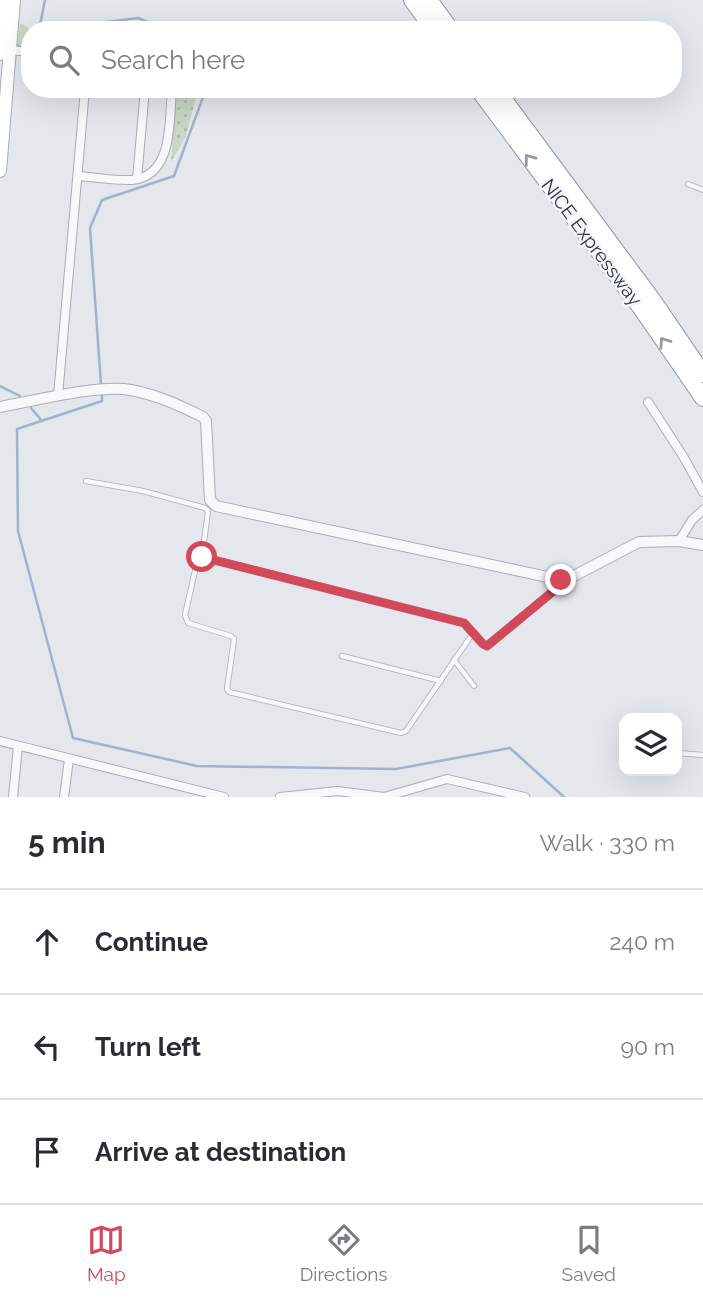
<!DOCTYPE html>
<html lang="en">
<head>
<meta charset="utf-8">
<style>
  body { margin:0; font-family:Raleway,sans-serif; background:#f2f2f3; color:#2b2b33 }
  .controls { position:absolute; right:21px; bottom:21px; display:grid; overflow:hidden; border-radius:14px; box-shadow:0 7px 28px #0002 }
  .controls button { width:63px; height:63px; display:grid; place-items:center; padding:0; border:0; border-bottom:2px solid #e1e1e2; background:#fff; color:#2b2b33; font:35px sans-serif }
  .stop { position:absolute; width:21px; height:21px; margin:-16px; border:5px solid #d1495b; border-radius:50%; background:#fff }
  .stop.end { background:#d1495b; border-color:#fff; box-shadow:0 2px 7px #0008 }
  .list { margin:0; padding:0; list-style:none }
  h2 { display:flex; justify-content:space-between; align-items:center; height:91px; margin:0; padding:0 28px; font-size:30px }
  h2 small { font-size:23px; font-weight:400; color:#7c7c81 }
  .list li { display:grid; grid-template-columns:46px 1fr auto; gap:21px; align-items:center; box-sizing:border-box; height:105px; padding:0 28px; border-top:2px solid #e1e1e2 }
  .list b { display:block; font-size:26px; white-space:nowrap }
  .list em { font-size:23px; font-style:normal; color:#7c7c81 }
  .icon { flex:none; width:38px; height:38px; fill:none; stroke:currentColor; stroke-width:2; stroke-linecap:round; stroke-linejoin:round }
  .map { position:relative; flex:none; width:703px; height:797px; overflow:hidden }
  .search { position:absolute; background:#fff; box-shadow:0 7px 28px #0002; left:21px; right:21px; top:21px; height:77px; display:flex; align-items:center; gap:18px; box-sizing:border-box; padding:0 24px; border-radius:28px; color:#7c7c81; font-size:26px }
  .sheet { height:406px; background:#fff }
  nav { display:flex; justify-content:space-around; align-items:center; box-sizing:border-box; height:98px; border-top:2px solid #e1e1e2; background:#fff; font-size:19px; color:#7c7c81 }
  nav a { display:grid; justify-items:center; gap:4px }
  nav .on { color:#d1495b }
  .map>svg:first-child { display:block }
  .grass { fill:url(#grass-dots) }
  .lines { fill:none; stroke-linecap:round; stroke-linejoin:round }
  .stream { stroke:#9fb4cc; stroke-width:2.5 }
  .service-casing { stroke:#a9aeb7; stroke-width:6 }
  .minor-casing { stroke:#a9aeb7; stroke-width:10 }
  .tertiary-casing { stroke:#a9aeb7; stroke-width:12 }
  .secondary-casing { stroke:#a9aeb7; stroke-width:14 }
  .motorway-casing { stroke:#8b94a3; stroke-width:18 }
  .service { stroke:#f7f8fa; stroke-width:4.5 }
  .minor { stroke:#f7f8fa; stroke-width:8 }
  .tertiary { stroke:#f7f8fa; stroke-width:10 }
  .secondary { stroke:#fff; stroke-width:12 }
  .motorway { stroke:#fff; stroke-width:16 }
  .oneway { stroke:#959aa2 }
  .route { stroke:#d1495b; stroke-width:9 }
  .labels { text-anchor:middle; stroke-width:5; stroke-linejoin:round; paint-order:stroke }
  .street-label { font-size:19px; fill:#2b3445; stroke:#f4f6f9 }
</style>
</head>
<body>
<div class="map">
<svg width="703" height="797" viewBox="0 0 703 797">
  <defs>
    <pattern id="grass-dots" width="8" height="8" patternUnits="userSpaceOnUse" patternTransform="scale(1.75)"><rect width="8" height="8" fill="#c9d6c5"/><path d="M2 2h.1M6 6h.1" fill="none" stroke="#adb8ab" stroke-width="1.8" stroke-linecap="round"/></pattern>
  </defs>
  <rect width="100%" height="100%" fill="#e4e7ec"/>
  <g class="grass">
    <path d="M20,23L32,30H30V48L17,47Z"/>
    <path d="M177,89H198L186,136L171,162Z"/>
  </g>
  <g class="lines">
    <g class="stream">
      <path d="M39,30L45,0"/>
      <path d="M43,30L138,18L168,30"/>
      <path d="M101,385L90,228L102,200L174,176L206,89"/>
      <path d="M0,386L20,396"/>
      <path d="M102,391V401L17,429L18,531L73,738L197,766L396,769L510,748L564,797"/>
      <path d="M31,408L42,421"/>
    </g>
    <defs>
      <g id="service">
        <path d="M688,184L703,190"/>
        <path d="M86,481L143,491L205,508L208,511L202,557"/>
        <path d="M473,633L406,731L401,733L229,692L227,689L234,639L231,636L188,623L185,615L197,562L204,557L464,623L483,644L487,646L564,582"/>
        <path d="M342,656L441,681"/>
        <path d="M454,660L474,686"/>
        <path d="M623,748H624"/>
        <path d="M677,753L703,755"/>
      </g>
      <g id="minor">
        <path d="M9,50L30,52"/>
        <path d="M78,176C95,177 115,181 132,180C174,176 169,120 172,89"/>
        <path d="M137,179L145,89"/>
        <path d="M58,396L85,89"/>
        <path d="M648,402L683,456L703,492"/>
        <path d="M679,541L692,520L703,510"/>
        <path d="M0,741L224,797"/>
        <path d="M13,797L18,746"/>
        <path d="M64,797L69,759"/>
        <path d="M280,797L338,791L384,797L447,779L525,797"/>
      </g>
      <path id="tertiary" d="M0,407C33,401 99,384 131,390C157,395 179,405 203,417L206,421L210,500L216,506L557,579H568L639,542L679,541L703,545"/>
      <g id="secondary">
        <path d="M0,54L5,0"/>
        <path d="M0,171L14,0"/>
      </g>
      <g id="motorway">
        <path d="M412,0L434,30"/>
        <path d="M429,0L451,30"/>
        <path d="M478,89L641,308L703,398"/>
        <path d="M496,89L654,302L703,374"/>
      </g>
    </defs>
    <use href="#service" class="service-casing"/>
    <use href="#minor" class="minor-casing"/>
    <use href="#tertiary" class="tertiary-casing"/>
    <use href="#secondary" class="secondary-casing"/>
    <use href="#motorway" class="motorway-casing"/>
    <use href="#service" class="service"/>
    <use href="#minor" class="minor"/>
    <use href="#tertiary" class="tertiary"/>
    <use href="#secondary" class="secondary"/>
    <use href="#motorway" class="motorway"/>
  </g>
  <defs><path id="oneway-chevron" d="M-2-3.5L2.5 0L-2 3.5" fill="none" stroke-width="1.6" stroke-linecap="round" stroke-linejoin="round" transform="scale(1.75)"/></defs>
  <g class="oneway">
    <use href="#oneway-chevron" transform="translate(529 159) rotate(-127)"/>
    <use href="#oneway-chevron" transform="translate(664 342) rotate(-124)"/>
  </g>
  <g class="lines">
    <path class="route" d="M202,557L464,623L483,644L487,646L568,579L561,580"/>
  </g>
  <g class="labels">
    <g class="street-label">
      <text transform="translate(592 242) rotate(53)" y="7">NICE Expressway</text>
    </g>
  </g>
</svg>
<div class="controls">
<button><svg class="icon" aria-label="layers" viewBox="0 0 24 24"><path d="M12 4l9 5-9 5-9-5zM3 14l9 5 9-5"/></svg></button>
</div>
<div class="stop" style="left:202px;top:557px"></div>
<div class="stop end" style="left:561px;top:580px"></div>
<div class="search"><svg class="icon" aria-label="search" viewBox="0 0 24 24"><circle cx="10" cy="10" r="6"/><path d="M15 15l6 6"/></svg>Search here</div>
</div>
<section class="sheet">
<h2>5 min<small>Walk · 330 m</small></h2>
<ul class="list">
<li><svg class="icon" aria-label="ahead" viewBox="0 0 24 24"><path d="M12 20V5M6 11l6-6 6 6"/></svg><div><b>Continue</b></div><em>240 m</em></li>
<li><svg class="icon" aria-label="left" viewBox="0 0 24 24"><path d="M17 20v-9H6M10 6l-5 5 5 5"/></svg><div><b>Turn left</b></div><em>90 m</em></li>
<li><svg class="icon" aria-label="arrive" viewBox="0 0 24 24"><path d="M6 21V4h12l-3 4 3 4H6"/></svg><div><b>Arrive at destination</b></div></li>
</ul>
</section>
<nav>
<a class="on"><svg class="icon" aria-label="map" viewBox="0 0 24 24"><path d="M3 6l6-2 6 2 6-2v14l-6 2-6-2-6 2zM9 4v14M15 6v14"/></svg>Map</a>
<a><svg class="icon" aria-label="directions" viewBox="0 0 24 24"><path d="M12 3l9 9-9 9-9-9zM9 14v-3h6M13 9l2 2-2 2"/></svg>Directions</a>
<a><svg class="icon" aria-label="saved" viewBox="0 0 24 24"><path d="M7 4h10v16l-5-4-5 4z"/></svg>Saved</a>
</nav>
</body>
</html>
